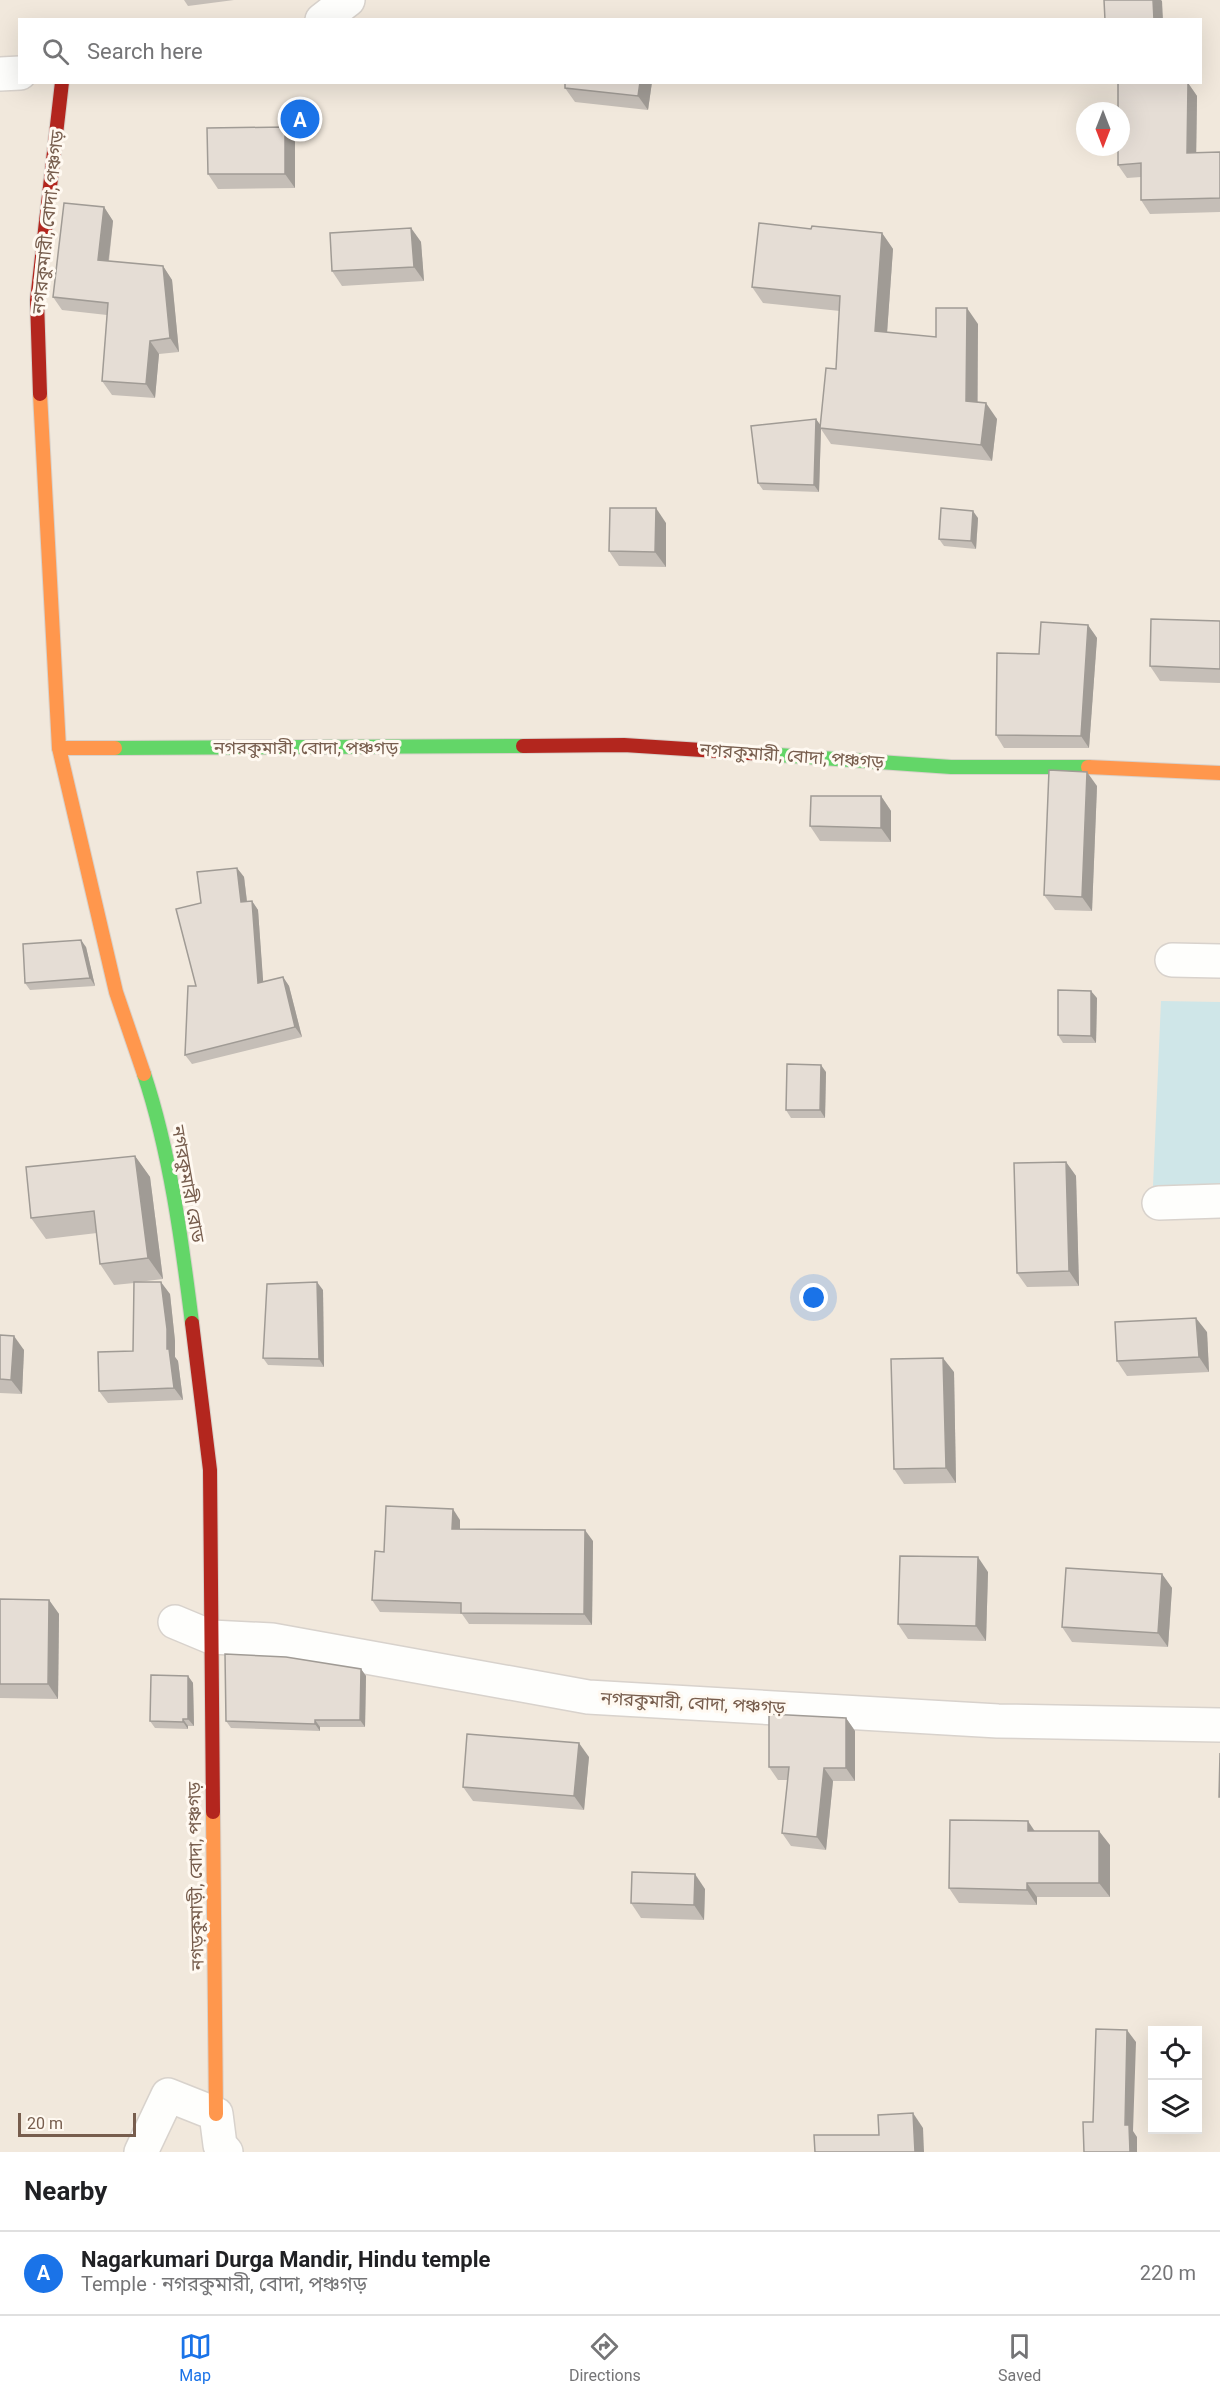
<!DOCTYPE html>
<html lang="en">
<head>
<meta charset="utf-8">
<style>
  body { margin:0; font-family:Roboto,"Noto Sans Bengali",sans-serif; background:#f6f6f6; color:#202124 }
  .controls { position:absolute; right:18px; bottom:18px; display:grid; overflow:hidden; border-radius:0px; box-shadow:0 6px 24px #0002 }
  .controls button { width:54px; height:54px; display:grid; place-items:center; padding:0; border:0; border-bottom:2px solid #e0e0e0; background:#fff; color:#202124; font:30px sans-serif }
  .compass { position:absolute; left:1076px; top:102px; width:54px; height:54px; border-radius:50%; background:#fff; box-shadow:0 6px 24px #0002; rotate:180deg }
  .scale { position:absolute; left:18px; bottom:15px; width:118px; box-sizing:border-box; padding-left:6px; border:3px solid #775d4d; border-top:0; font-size:16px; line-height:21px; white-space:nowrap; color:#775d4d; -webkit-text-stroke:4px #fff9f1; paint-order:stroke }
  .you { position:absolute; left:814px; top:1298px; width:21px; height:21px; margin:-15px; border:4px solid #fff; border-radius:50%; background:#1a73e8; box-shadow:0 0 0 9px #1a73e833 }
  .badge { display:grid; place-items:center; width:39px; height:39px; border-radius:50%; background:#1a73e8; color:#fff; font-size:20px; font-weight:700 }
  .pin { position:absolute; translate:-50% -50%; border:3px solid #fff; box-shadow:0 2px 6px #0006 }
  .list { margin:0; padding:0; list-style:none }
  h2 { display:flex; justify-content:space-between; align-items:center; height:78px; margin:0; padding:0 24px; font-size:26px }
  h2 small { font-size:20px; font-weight:400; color:#757577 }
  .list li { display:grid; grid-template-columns:39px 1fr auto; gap:18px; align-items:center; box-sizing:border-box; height:84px; padding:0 24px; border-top:2px solid #e0e0e0 }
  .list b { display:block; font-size:22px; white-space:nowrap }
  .list p { margin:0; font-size:20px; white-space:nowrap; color:#757577 }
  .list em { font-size:20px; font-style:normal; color:#757577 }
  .icon { flex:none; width:33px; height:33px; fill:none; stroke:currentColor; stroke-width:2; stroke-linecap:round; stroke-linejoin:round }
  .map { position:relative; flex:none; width:1220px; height:2152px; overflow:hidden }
  .search { position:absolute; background:#fff; box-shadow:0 6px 24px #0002; left:18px; right:18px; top:18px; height:66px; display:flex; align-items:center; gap:15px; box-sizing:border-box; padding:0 21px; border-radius:0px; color:#757577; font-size:22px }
  .sheet { height:162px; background:#fff }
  nav { display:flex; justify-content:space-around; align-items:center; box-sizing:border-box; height:84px; border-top:2px solid #e0e0e0; background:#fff; font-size:16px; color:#757577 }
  nav a { display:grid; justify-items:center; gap:3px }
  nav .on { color:#1a73e8 }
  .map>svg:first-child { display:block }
  .residential { fill:#f1e8dc; fill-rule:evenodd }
  .water { fill:#cfe6e8 }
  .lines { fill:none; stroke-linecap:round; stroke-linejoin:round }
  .street-casing { stroke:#d8d2cc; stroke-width:36 }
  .fast-casing { stroke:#d8d1ca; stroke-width:16 }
  .slow-casing { stroke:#d8d1ca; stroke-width:16 }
  .jam-casing { stroke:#d8d1ca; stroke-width:16 }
  .street { stroke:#fefefc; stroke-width:33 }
  .fast { stroke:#63d668; stroke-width:14 }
  .slow { stroke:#ff974d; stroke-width:14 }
  .jam { stroke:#b3261e; stroke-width:14 }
  .wall { fill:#c5beb7 }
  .shaded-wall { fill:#a09b95 }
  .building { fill:#e5ddd5; stroke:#a09b95; stroke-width:1.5 }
  .labels { text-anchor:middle; stroke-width:6; stroke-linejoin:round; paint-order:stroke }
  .street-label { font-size:18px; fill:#775d4d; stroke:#fff9f1 }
</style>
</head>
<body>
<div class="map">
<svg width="1220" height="2152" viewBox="0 0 1220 2152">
  <rect width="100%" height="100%" fill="#f8f5ee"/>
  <path class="residential" d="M0,0H1220V2152H0ZM20,20H1200V82H20ZM1085,111H1121V147H1085ZM1152,2030H1198V2130H1152Z"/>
  <path class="water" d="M1161,1001L1220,1002V1186H1153Z"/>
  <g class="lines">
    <defs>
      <g id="street">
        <path d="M322,20L348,0"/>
        <path d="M0,74L20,73"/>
        <path d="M1172,960L1220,961"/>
        <path d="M1159,1203L1220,1201"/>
        <path d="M175,1622L211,1637L272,1640L588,1697L998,1721L1220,1725"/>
        <path d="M141,2152L168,2095L216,2114L220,2145L226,2152"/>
      </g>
      <g id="fast">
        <path d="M115,748L523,746"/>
        <path d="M764,754L951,767H1088"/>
        <path d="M144,1074C170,1152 182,1242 192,1323"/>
      </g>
      <g id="slow">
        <path d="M40,394L59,748H115"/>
        <path d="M59,748L116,992L144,1074"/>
        <path d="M1088,767L1220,773"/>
        <path d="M213,1812L216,2114"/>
      </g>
      <g id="jam">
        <path d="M40,394L37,300L62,82"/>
        <path d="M523,746L624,745L764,754"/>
        <path d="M192,1323L210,1470L213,1812"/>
      </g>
    </defs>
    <use href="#street" class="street-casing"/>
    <use href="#fast" class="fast-casing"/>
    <use href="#slow" class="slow-casing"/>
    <use href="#jam" class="jam-casing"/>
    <use href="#street" class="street"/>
    <use href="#fast" class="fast"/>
    <use href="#slow" class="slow"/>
    <use href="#jam" class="jam"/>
  </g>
  <g class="wall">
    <path d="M184,0H234L188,6Z"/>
    <path d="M652,82L648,110L575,102L565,88Z"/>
    <path d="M1188,83L1197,96L1196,153L1220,152V212L1150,214L1141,200V177L1127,178L1118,165Z"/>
    <path d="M285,127L295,142V188L218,189L208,174Z"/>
    <path d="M104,207L113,221L109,261L163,266L172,280L179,352L159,354L155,398L112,395L102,381L107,315L62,310L53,297Z"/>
    <path d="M411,228L421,242L424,281L342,286L332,271Z"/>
    <path d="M811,229L882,233L893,249L887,333L936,337L978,324V402L997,419L992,461L831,444L821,429L819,492L763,490L758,483L816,419L820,425L836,369L840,311L763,303L752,287Z"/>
    <path d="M978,518L976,549L944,546L939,539Z"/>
    <path d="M666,523V567L619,566L609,551Z"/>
    <path d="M1220,621V683L1160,681L1150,666Z"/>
    <path d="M1088,625L1097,638L1089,748H1004L996,735L1039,654Z"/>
    <path d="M1097,786L1092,911L1055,910L1044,895Z"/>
    <path d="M881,796L891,811V842L820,841L810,826Z"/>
    <path d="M237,868L244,877L247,901H252L258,910L263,982L283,977L289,986L302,1037L192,1064L185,1055L196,986L201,903Z"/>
    <path d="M86,947L95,986L30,990L25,983Z"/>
    <path d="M1097,998L1096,1043H1063L1058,1035Z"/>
    <path d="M826,1072L825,1118H791L786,1110Z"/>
    <path d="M135,1156L150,1177L163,1279L138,1282L170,1294L175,1341V1357L178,1361L183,1400L108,1403L99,1391L133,1351L134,1283L114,1285L100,1264L97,1233L46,1239L31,1218Z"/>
    <path d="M1066,1162L1076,1176L1079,1286L1027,1287L1017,1273Z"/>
    <path d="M323,1290L324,1367L268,1365L263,1358Z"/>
    <path d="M1207,1332L1209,1372L1127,1376L1117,1361Z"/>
    <path d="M0,1335L24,1350L22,1394L0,1393Z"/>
    <path d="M954,1372L956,1483L904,1484L894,1469Z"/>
    <path d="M460,1520V1529L593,1541L592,1625L469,1624L462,1614L380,1612L372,1600L384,1552Z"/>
    <path d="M988,1572L986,1641L908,1639L898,1624Z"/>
    <path d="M1162,1574L1172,1588L1168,1647L1072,1642L1062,1627Z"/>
    <path d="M0,1599L49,1600L59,1614L58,1699L0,1698Z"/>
    <path d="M361,1669L366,1676L365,1727H320V1731L231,1728L226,1721Z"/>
    <path d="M188,1676L193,1683L194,1726H188V1729L155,1728L150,1721Z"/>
    <path d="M846,1718L855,1731V1781H833L826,1850L791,1846L782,1833L788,1780H778L769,1767Z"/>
    <path d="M589,1757L584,1810L473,1801L463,1787Z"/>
    <path d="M1034,1831L1110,1845V1897H1037V1905L959,1903L949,1888Z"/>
    <path d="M705,1889L704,1920L641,1918L631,1903Z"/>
  </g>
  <g class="shaded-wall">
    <path d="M1153,0H1161L1162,1L1163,20H1154Z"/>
    <path d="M640,82H652L648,110L638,96Z"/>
    <path d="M1188,83L1197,96L1196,167L1187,153Z"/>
    <path d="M285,127L295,142V188L285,174Z"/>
    <path d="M104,207L113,221L107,273L98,260Z"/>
    <path d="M411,228L421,242L424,281L414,267Z"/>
    <path d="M882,233L893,249L886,347L875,331Z"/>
    <path d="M163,266L172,280L179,352L170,338Z"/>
    <path d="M967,308L978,324L977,417L966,401Z"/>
    <path d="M150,341L159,354L155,398L146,384Z"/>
    <path d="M986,403L997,419L992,461L981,445Z"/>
    <path d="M816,419L821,426L820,428L821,429L819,492L814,485Z"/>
    <path d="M656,508L666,523V567L655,552Z"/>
    <path d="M973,511L978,518L976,549L971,541Z"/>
    <path d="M1088,625L1097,638L1089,748L1081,736Z"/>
    <path d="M1087,772L1097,786L1092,911L1082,897Z"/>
    <path d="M881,796L891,811V842L881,828Z"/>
    <path d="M237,868L244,877L248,911L241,902Z"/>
    <path d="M252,901L258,910L264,993L258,983Z"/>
    <path d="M81,940L86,947L95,986L90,978Z"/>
    <path d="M283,977L289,986L302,1037L295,1027Z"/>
    <path d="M1091,991L1097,998L1096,1043L1091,1036Z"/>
    <path d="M821,1065L826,1072L825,1118L820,1110Z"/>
    <path d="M135,1156L150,1177L163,1279L148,1258Z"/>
    <path d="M1066,1162L1076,1176L1079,1286L1069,1271Z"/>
    <path d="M161,1282L170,1294L175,1341V1357L178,1361L183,1400L174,1388L167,1349Z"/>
    <path d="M317,1282L323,1290L324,1367L319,1359Z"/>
    <path d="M1196,1318L1207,1332L1209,1372L1199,1357Z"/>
    <path d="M14,1336L24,1350L22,1394L11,1380Z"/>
    <path d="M943,1358L954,1372L956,1483L946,1468Z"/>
    <path d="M453,1509L460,1520V1540L452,1529Z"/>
    <path d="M585,1530L593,1541L592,1625L584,1614Z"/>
    <path d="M978,1557L988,1572L986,1641L976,1626Z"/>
    <path d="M1162,1574L1172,1588L1168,1647L1158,1633Z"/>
    <path d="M49,1600L59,1614L58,1699L48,1684Z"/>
    <path d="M361,1669L366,1676L365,1727L360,1720Z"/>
    <path d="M188,1676L193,1683L194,1726L188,1719Z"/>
    <path d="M846,1718L855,1731V1781L846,1768Z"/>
    <path d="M183,1719L188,1726V1729L183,1722Z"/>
    <path d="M315,1720L320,1727V1731L315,1724Z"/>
    <path d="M579,1743L589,1757L584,1810L574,1796Z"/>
    <path d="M824,1768L833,1781L826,1850L817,1837Z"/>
    <path d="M1028,1821L1038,1836L1028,1831Z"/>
    <path d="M1099,1831L1110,1845V1897L1099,1883Z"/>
    <path d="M695,1874L705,1889L704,1920L694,1905Z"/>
    <path d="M1027,1883L1037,1897V1905L1027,1890Z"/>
    <path d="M1127,2030L1136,2042L1133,2131L1137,2137V2152H1130L1125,2125Z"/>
    <path d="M913,2113L923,2128L924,2152H915Z"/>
  </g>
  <g class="building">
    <path d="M1104,0H1153L1154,20H1105Z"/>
    <path d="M565,82H640L638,96L565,88Z"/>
    <path d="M1118,82L1188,83L1187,153L1220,152V198L1141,200V163L1118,165V147H1121V111H1118Z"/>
    <path d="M285,127V174H208L207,128Z"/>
    <path d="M64,203L104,207L98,260L163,266L170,338L150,341L146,384L102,381L108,303L53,297Z"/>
    <path d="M759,223L811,229L812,226L882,233L875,331L936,337V308H967L966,401L986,403L981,445L820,428L826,368L836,369L840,296L752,287Z"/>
    <path d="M411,228L414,267L332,271L330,233Z"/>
    <path d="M816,419L814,485L758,483L751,426Z"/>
    <path d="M610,508H656L655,552L609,551Z"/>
    <path d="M941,508L973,511L971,541L939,539Z"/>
    <path d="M1151,619L1220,621V669L1150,666Z"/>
    <path d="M1041,622L1088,625L1081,736L996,735L997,653L1039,654Z"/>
    <path d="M1049,770L1087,772L1082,897L1044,895Z"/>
    <path d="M811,796H881V828L810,826Z"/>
    <path d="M237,868L241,902L252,901L258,983L283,977L295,1027L185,1055L188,986H196L176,909L201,903L197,872Z"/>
    <path d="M81,940L90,978L25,983L23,944Z"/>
    <path d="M1058,990L1091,991V1036L1058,1035Z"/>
    <path d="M787,1064L821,1065L820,1110H786Z"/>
    <path d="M135,1156L148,1258L100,1264L94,1211L31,1218L26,1167Z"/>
    <path d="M1066,1162L1069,1271L1017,1273L1014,1163Z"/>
    <path d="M134,1282H161L167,1329V1349H169L174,1388L99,1391L98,1352L133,1351Z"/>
    <path d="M317,1282L319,1359L263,1358L267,1284Z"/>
    <path d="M1196,1318L1199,1357L1117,1361L1115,1322Z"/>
    <path d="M0,1335L14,1336L11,1380L0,1379Z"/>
    <path d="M943,1358L946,1468L894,1469L891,1359Z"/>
    <path d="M386,1506L453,1509L452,1529L585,1530L584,1614L461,1613V1603L372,1600L375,1551L384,1552Z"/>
    <path d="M900,1556L978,1557L976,1626L898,1624Z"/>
    <path d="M1066,1568L1162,1574L1158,1633L1062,1627Z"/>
    <path d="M0,1599L49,1600L48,1684H0Z"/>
    <path d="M225,1654L286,1657L361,1669L360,1720H315V1724L226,1721Z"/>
    <path d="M151,1675L188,1676V1719H183V1722L150,1721Z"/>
    <path d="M769,1714L846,1718V1768H824L817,1837L782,1833L789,1767H769Z"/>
    <path d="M467,1734L579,1743L574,1796L463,1787Z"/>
    <path d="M1220,1753V1797H1219Z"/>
    <path d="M950,1820L1028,1821V1831H1099V1883H1027V1890L949,1888Z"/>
    <path d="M632,1872L695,1874L694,1905L631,1903Z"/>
    <path d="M1096,2029L1127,2030L1125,2125H1129L1130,2152H1084L1083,2122H1093Z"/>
    <path d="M913,2113L915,2152H815L814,2135H879L878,2115Z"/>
  </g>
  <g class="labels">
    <g class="street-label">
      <text transform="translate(48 222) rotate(-84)" y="6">নগরকুমারী, বোদা, পঞ্চগড়</text>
      <text x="306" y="754">নগরকুমারী, বোদা, পঞ্চগড়</text>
      <text transform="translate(792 756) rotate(4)" y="6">নগরকুমারী, বোদা, পঞ্চগড়</text>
      <text transform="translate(188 1184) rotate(80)" y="6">নগরকুমারী রোড</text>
      <text transform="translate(693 1703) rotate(3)" y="6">নগরকুমারী, বোদা, পঞ্চগড়</text>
      <text transform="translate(196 1876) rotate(-91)" y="6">নগড়কুমাড়ী, বোদা, পঞ্চগড়</text>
    </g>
  </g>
</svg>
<div class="controls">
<button><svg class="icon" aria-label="locate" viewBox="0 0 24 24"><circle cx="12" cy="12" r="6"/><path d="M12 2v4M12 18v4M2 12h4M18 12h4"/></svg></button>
<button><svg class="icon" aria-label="layers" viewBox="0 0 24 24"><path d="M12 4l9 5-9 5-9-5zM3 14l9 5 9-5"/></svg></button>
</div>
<svg class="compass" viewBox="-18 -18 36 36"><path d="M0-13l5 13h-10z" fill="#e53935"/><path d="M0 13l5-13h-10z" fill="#757577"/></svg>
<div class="scale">20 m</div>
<div class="you"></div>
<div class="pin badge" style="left:300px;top:119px">A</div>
<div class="search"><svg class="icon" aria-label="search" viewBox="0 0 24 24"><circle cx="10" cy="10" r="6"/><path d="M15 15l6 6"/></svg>Search here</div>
</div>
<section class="sheet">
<h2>Nearby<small></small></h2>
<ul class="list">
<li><span class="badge">A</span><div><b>Nagarkumari Durga Mandir, Hindu temple</b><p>Temple · নগরকুমারী, বোদা, পঞ্চগড়</p></div><em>220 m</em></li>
</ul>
</section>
<nav>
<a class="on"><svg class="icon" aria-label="map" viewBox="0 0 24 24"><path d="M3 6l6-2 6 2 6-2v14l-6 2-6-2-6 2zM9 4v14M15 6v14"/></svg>Map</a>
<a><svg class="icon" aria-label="directions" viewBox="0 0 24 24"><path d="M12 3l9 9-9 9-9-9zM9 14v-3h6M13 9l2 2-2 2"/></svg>Directions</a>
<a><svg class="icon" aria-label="saved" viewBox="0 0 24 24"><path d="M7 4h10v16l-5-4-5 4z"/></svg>Saved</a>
</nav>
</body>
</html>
